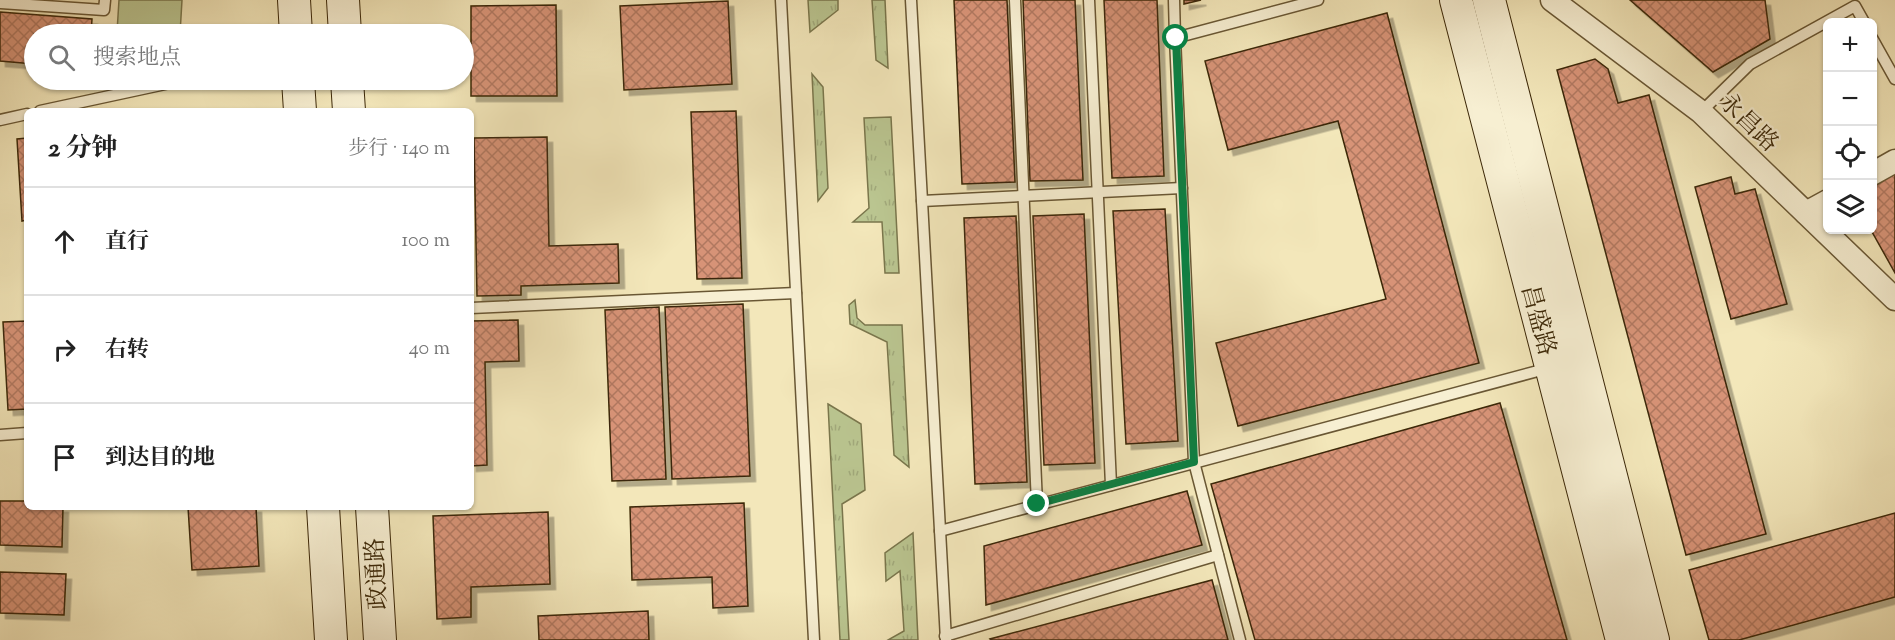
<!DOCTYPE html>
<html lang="zh">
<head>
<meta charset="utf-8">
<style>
  body { margin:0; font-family:"Sorts Mill Goudy","Noto Serif SC",serif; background:#f6f6f6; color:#222 }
  .controls { position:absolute; right:18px; top:18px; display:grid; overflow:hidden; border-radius:9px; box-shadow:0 2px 4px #0004 }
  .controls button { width:54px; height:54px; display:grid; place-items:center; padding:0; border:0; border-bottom:2px solid #e0e0e0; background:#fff; color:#222; font:30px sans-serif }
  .stop { position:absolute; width:18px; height:18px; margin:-14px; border:4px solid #0b8043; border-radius:50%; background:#fff }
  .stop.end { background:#0b8043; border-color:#fff; box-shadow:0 2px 6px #0008 }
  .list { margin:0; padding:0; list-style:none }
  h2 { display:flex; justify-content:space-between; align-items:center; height:78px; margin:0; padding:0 24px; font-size:26px }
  h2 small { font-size:20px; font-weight:400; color:#767676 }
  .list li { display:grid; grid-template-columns:39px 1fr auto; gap:18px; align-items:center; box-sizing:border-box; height:108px; padding:0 24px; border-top:2px solid #e0e0e0 }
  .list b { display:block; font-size:22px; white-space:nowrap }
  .list em { font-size:20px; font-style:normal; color:#767676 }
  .icon { flex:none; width:33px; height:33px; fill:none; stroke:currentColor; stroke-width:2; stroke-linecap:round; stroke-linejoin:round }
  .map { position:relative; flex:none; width:1895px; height:640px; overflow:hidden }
  .search { position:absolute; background:#fff; box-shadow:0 2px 4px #0004; left:24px; top:24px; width:450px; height:66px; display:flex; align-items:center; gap:15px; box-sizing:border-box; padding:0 21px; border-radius:33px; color:#767676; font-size:22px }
  .panel { position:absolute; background:#fff; box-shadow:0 2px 4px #0004; left:24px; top:108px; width:450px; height:402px; border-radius:9px }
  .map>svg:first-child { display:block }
  .grass { fill:url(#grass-tufts); stroke:#7a764c; stroke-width:1.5 }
  .pitch { fill:#bac590; stroke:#7a764c; stroke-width:1.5 }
  .building { fill:url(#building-cross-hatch); stroke:#3b2707; stroke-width:1.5; filter:url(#shadow) }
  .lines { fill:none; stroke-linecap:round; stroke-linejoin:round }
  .lane-casing { stroke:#695734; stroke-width:13 }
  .street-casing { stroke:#695734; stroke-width:25 }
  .secondary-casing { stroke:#3b2707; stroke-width:34 }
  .lane { stroke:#f7efd2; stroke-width:10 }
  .street { stroke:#f7efd2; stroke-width:22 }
  .secondary { stroke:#f7efd2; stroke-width:32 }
  .route { stroke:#0b8043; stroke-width:8 }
  .labels { text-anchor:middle; stroke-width:4.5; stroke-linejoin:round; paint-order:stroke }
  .street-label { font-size:24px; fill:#3b2707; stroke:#f7efd2 }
</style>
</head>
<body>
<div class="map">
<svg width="1895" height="640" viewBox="0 0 1895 640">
  <defs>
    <pattern id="grass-tufts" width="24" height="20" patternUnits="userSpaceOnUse" patternTransform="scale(1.5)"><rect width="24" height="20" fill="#bac590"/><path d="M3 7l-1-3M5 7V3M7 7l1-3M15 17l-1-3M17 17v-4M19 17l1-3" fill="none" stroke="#a1a97b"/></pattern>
    <pattern id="building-cross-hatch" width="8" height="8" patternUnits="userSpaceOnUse" patternTransform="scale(1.5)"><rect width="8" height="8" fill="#d79377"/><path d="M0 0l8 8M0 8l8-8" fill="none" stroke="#b07860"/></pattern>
    <filter id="shadow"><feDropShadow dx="5.5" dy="5.5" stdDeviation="0" flood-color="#0004"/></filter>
  </defs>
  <rect width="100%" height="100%" fill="#f3e7ba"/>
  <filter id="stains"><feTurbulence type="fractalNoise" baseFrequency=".00333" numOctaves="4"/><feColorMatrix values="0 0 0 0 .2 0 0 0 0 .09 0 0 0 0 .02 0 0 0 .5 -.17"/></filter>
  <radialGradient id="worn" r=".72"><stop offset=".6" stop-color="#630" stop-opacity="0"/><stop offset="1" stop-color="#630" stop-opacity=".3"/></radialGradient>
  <g class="grass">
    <path d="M808,0H838V10L810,32Z"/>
    <path d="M872,0H885L888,68L876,60Z"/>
    <path d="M812,74L823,87L828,188L818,201Z"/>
    <path d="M891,117L899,273H885L882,222H853L869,208L864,118Z"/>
    <path d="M855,300L857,318L865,325H902L909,467L894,455L887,342L850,324L849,305Z"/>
    <path d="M828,404L861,424L865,490L842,504L849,640H840Z"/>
    <path d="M913,533L918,640H888L904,631L900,571L886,581L885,553Z"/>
  </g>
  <path class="pitch" d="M119,0H182L180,34L117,32Z"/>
  <g class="building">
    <path d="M954,0H1007L1015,182L962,184Z"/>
    <path d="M1023,0H1075L1083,180L1030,181Z"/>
    <path d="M1104,0H1157L1164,176L1112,178Z"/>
    <path d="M1184,0H1201L1184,4Z"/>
    <path d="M1630,0H1765L1770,39L1713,72Z"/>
    <path d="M728,1L732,84L624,90L620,6Z"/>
    <path d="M556,5L557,96H471V6Z"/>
    <path d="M0,12L92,19L91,34H34V64L0,61Z"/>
    <path d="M1387,13L1479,363L1238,426L1216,343L1386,299L1338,121L1228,150L1205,61Z"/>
    <path d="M1595,59L1608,69L1618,103L1649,95L1766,534L1686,555L1557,70Z"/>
    <path d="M736,111L742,278L697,279L691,112Z"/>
    <path d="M547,137L549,246L618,244L619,283L521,286V295L477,296L474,138Z"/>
    <path d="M27,138V220L22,221L17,139Z"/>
    <path d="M1895,173V273L1871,230L1872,185Z"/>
    <path d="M1731,177L1735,194L1755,189L1787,304L1731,319L1695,187Z"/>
    <path d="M1165,209L1178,441L1126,444L1113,211Z"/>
    <path d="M1084,214L1095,463L1044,465L1033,216Z"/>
    <path d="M1016,216L1027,482L975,484L964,218Z"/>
    <path d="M743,304L750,476L672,479L665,307Z"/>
    <path d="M659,307L666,479L612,481L605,310Z"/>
    <path d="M518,320L519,361L485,362L487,465L471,466V321Z"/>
    <path d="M27,321V409L8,410L3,322Z"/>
    <path d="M1500,403L1567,640H1255L1211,484Z"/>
    <path d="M1187,491L1202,545L986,605L984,546Z"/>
    <path d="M0,501H27V507H63L62,547L0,545Z"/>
    <path d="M744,503L748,606L713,608L712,577L632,580L630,507Z"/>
    <path d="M188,507H256L259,566L192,570Z"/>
    <path d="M548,512L550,584L471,587V617L437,619L433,516Z"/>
    <path d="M1895,513V597L1739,640H1709L1689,570Z"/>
    <path d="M0,572L66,574L64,615L0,613Z"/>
    <path d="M1212,580L1228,640H991L990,639Z"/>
    <path d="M648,611L649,640H539L538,616Z"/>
  </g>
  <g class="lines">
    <defs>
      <g id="lane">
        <path d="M781,0L814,640"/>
        <path d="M911,0L946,640"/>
        <path d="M1015,0L1037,504"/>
        <path d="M1089,0L1111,485"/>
        <path d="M1174,0L1175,38"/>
        <path d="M0,3L104,10L105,0"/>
        <path d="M1872,38L1895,79"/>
        <path d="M40,111L184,80"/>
        <path d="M1701,112L1750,64L1855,6L1864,22"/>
        <path d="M0,120L27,114"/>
        <path d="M922,201L1182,188"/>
        <path d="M471,308L796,293"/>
        <path d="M0,435L27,433"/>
        <path d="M940,531L1549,368"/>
        <path d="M945,636L1218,555"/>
        <path d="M1240,640L1194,462L1175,38L1318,0"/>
      </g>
      <g id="street">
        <path d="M1552,0L1701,112L1895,299"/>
        <path d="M1872,174L1895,161"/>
        <path d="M1806,213L1828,201"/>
      </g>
      <g id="secondary">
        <path d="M294,0L296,34"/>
        <path d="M343,0L345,34"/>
        <path d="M1456,0L1622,640"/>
        <path d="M1489,0L1653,640"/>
        <path d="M298,80L300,111"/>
        <path d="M347,80L349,111"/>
        <path d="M323,507L331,640"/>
        <path d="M372,507L380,640"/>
      </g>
    </defs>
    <use href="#lane" class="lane-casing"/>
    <use href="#street" class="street-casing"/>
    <use href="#secondary" class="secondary-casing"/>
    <use href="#lane" class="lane"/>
    <use href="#street" class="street"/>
    <use href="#secondary" class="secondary"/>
  </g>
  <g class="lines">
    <path class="route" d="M1037,504L1194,462L1176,38"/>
  </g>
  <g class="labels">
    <g class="street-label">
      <text transform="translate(1749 122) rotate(44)" y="8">永昌路</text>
      <text transform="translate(1539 320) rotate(75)" y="8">昌盛路</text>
      <text transform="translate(376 574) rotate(-93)" y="8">政通路</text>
    </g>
  </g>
  <rect width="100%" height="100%" filter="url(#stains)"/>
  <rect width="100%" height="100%" fill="url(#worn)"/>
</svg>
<div class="controls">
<button>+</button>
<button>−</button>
<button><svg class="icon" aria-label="locate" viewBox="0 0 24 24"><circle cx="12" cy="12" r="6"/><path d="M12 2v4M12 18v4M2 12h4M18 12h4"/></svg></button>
<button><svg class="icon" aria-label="layers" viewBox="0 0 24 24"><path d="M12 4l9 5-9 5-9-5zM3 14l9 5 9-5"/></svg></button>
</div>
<div class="stop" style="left:1176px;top:38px"></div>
<div class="stop end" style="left:1037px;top:504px"></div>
<div class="search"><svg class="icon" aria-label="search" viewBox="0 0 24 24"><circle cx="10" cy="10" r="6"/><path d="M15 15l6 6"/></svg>搜索地点</div>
<section class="panel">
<h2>2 分钟<small>步行 · 140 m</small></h2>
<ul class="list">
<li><svg class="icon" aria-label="ahead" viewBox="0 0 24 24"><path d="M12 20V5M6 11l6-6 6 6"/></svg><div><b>直行</b></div><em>100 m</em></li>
<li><svg class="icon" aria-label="right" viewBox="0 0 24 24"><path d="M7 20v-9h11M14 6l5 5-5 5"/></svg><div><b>右转</b></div><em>40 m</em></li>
<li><svg class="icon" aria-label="arrive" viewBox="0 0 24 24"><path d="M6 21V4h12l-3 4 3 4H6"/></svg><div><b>到达目的地</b></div></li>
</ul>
</section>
</div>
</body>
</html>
